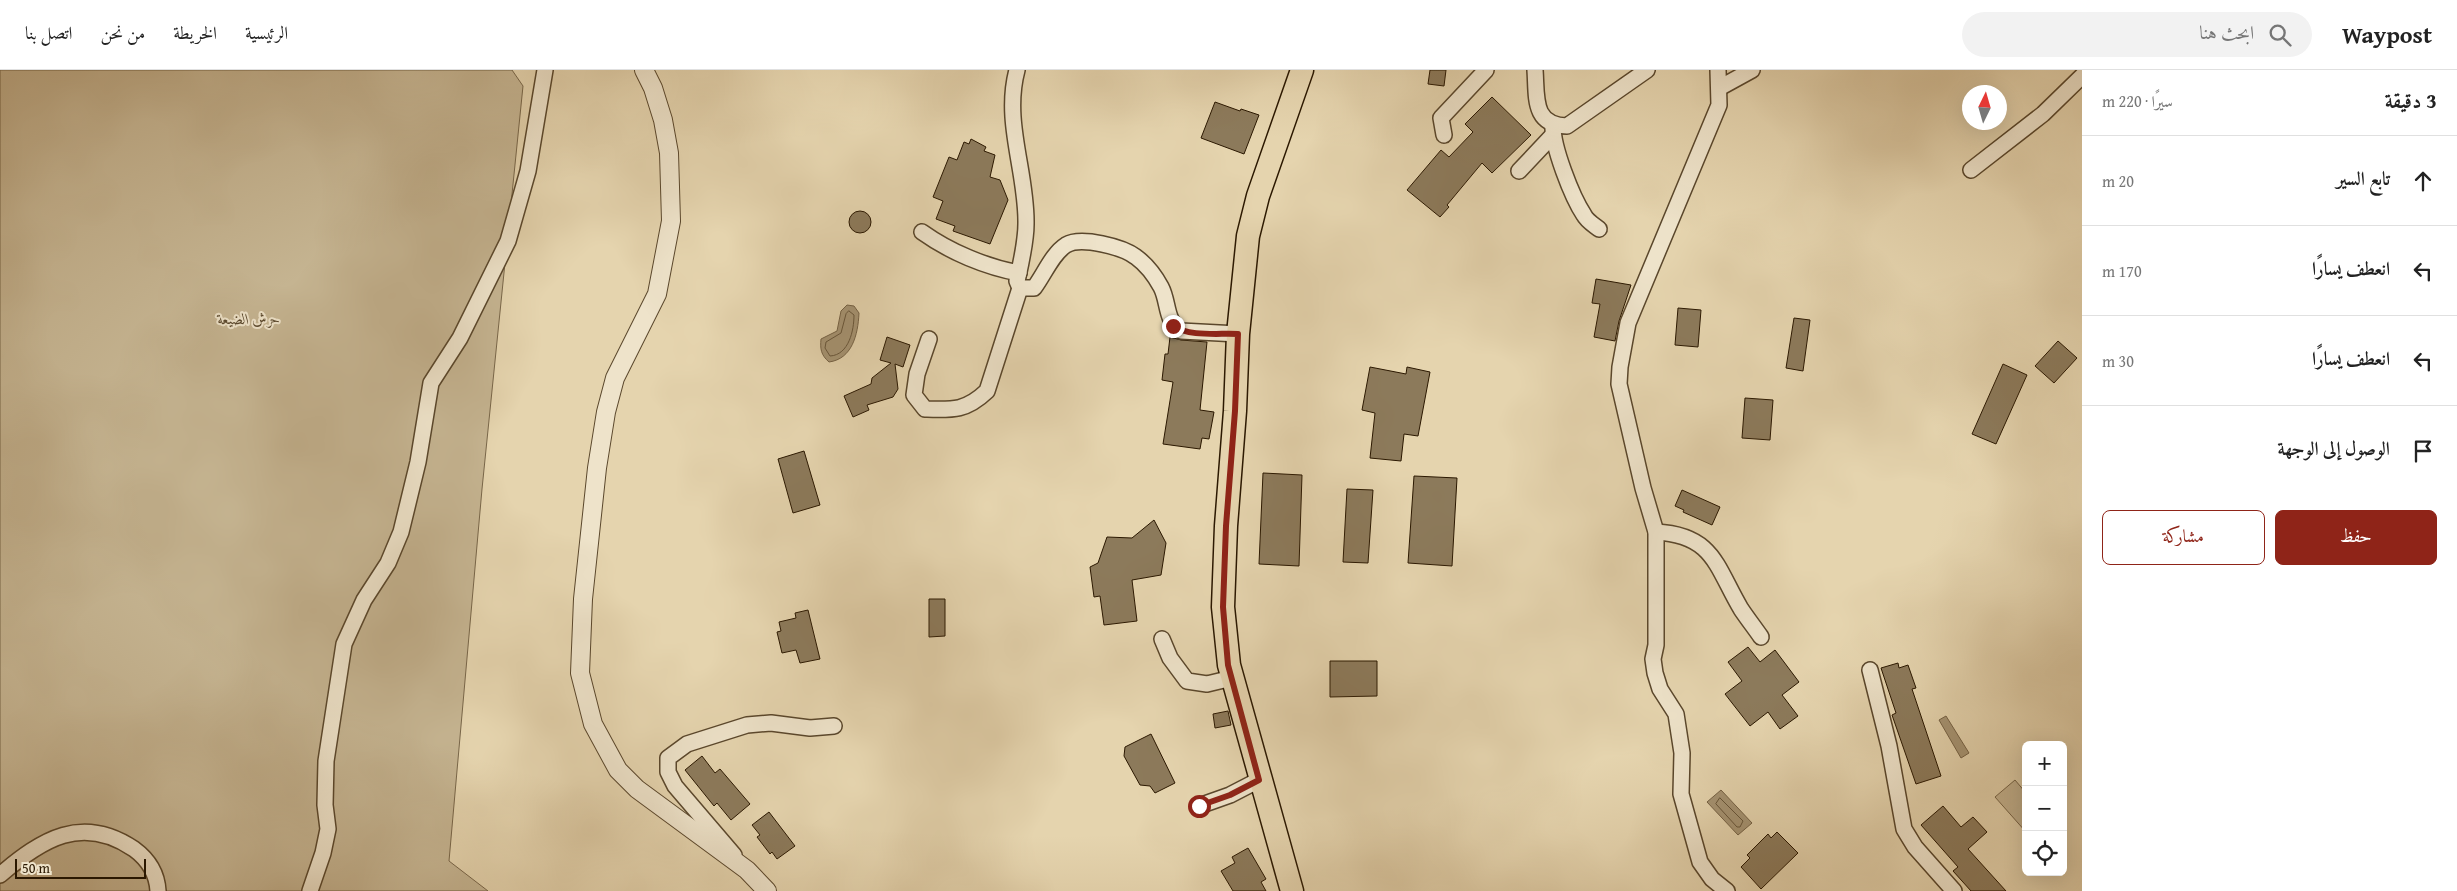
<!DOCTYPE html>
<html lang="ar">
<head>
<meta charset="utf-8">
<style>
  body { margin:0; font-family:"Gentium Book Plus",Amiri,serif; background:#f2f2f2; color:#222; direction:rtl }
  .controls { position:absolute; right:15px; bottom:15px; display:grid; overflow:hidden; border-radius:8px; box-shadow:0 5px 20px #0002 }
  .controls button { width:45px; height:45px; display:grid; place-items:center; padding:0; border:0; border-bottom:1px solid #e0e0e0; background:#fff; color:#222; font:25px sans-serif }
  .compass { position:absolute; left:1962px; top:15px; width:45px; height:45px; border-radius:50%; background:#fff; box-shadow:0 5px 20px #0002; rotate:5deg }
  .scale { position:absolute; left:15px; bottom:12px; width:131px; box-sizing:border-box; padding-left:5px; border:2px solid #2b1801; border-top:0; font-size:14px; line-height:18px; white-space:nowrap; color:#2b1801; -webkit-text-stroke:4px #eee3ca; paint-order:stroke }
  .stop { position:absolute; width:15px; height:15px; margin:-11px; border:4px solid #8f2418; border-radius:50%; background:#fff }
  .stop.end { background:#8f2418; border-color:#fff; box-shadow:0 1px 5px #0008 }
  .list { margin:0; padding:0; list-style:none }
  h2 { display:flex; justify-content:space-between; align-items:center; height:65px; margin:0; padding:0 20px; font-size:21px }
  h2 small { font-size:16px; font-weight:400; color:#767676 }
  .list li { display:grid; grid-template-columns:32px 1fr auto; gap:15px; align-items:center; box-sizing:border-box; height:90px; padding:0 20px; border-top:1px solid #e0e0e0 }
  .list b { display:block; font-size:19px; white-space:nowrap }
  .list em { font-size:16px; font-style:normal; color:#767676 }
  .actions { display:flex; gap:10px; padding:15px 20px }
  .actions a { flex:1; padding:11px 0; border:1px solid #8f2418; border-radius:8px; text-align:center; font-size:18px; color:#8f2418 }
  .actions .main { background:#8f2418; color:#fff }
  .icon { flex:none; width:28px; height:28px; fill:none; stroke:currentColor; stroke-width:2; stroke-linecap:round; stroke-linejoin:round }
  .map { position:relative; flex:none; width:2082px; height:821px; overflow:hidden; direction:ltr }
  header { display:flex; align-items:center; gap:30px; box-sizing:border-box; height:70px; padding:0 25px; background:#fff; border-bottom:1px solid #e0e0e0 }
  header strong { font-size:24px }
  nav { display:flex; gap:28px; margin-inline-start:auto; font-size:18px }
  .search { width:350px; height:45px; background:#f2f2f2; display:flex; align-items:center; gap:12px; box-sizing:border-box; padding:0 18px; border-radius:28px; color:#767676; font-size:19px }
  main { display:flex }
  aside { flex:1; background:#fff }
  .map>svg:first-child { display:block }
  .green { fill:#c5b491; stroke:#786649 }
  .water { fill:#a69473; stroke:#756245 }
  .lines { fill:none; stroke-linecap:round; stroke-linejoin:round }
  .shore { stroke:#68563a; stroke-width:1 }
  .building { fill:#8c7a5b; stroke:#2b1801 }
  .minor-casing { stroke:#5a472c; stroke-width:18 }
  .tertiary-casing { stroke:#5a472c; stroke-width:20 }
  .primary-casing { stroke:#2b1801; stroke-width:25 }
  .minor { stroke:#eee3ca; stroke-width:15 }
  .tertiary { stroke:#eee3ca; stroke-width:18 }
  .primary { stroke:#e5d4ae; stroke-width:22 }
  .route { stroke:#8f2418; stroke-width:6 }
  .labels { text-anchor:middle; stroke-width:4; stroke-linejoin:round; paint-order:stroke }
  .park-label { font-size:15px; font-style:italic; fill:#59472c; stroke:#eee3ca }
</style>
</head>
<body>
<header>
<strong>Waypost</strong>
<div class="search"><svg class="icon" aria-label="search" viewBox="0 0 24 24"><circle cx="10" cy="10" r="6"/><path d="M15 15l6 6"/></svg>ابحث هنا</div>
<nav><a>الرئيسية</a><a>الخريطة</a><a>من نحن</a><a>اتصل بنا</a></nav>
</header>
<main>
<aside>
<h2>3 دقيقة<small>سيرًا · 220 m</small></h2>
<ul class="list">
<li><svg class="icon" aria-label="ahead" viewBox="0 0 24 24"><path d="M12 20V5M6 11l6-6 6 6"/></svg><div><b>تابع السير</b></div><em>20 m</em></li>
<li><svg class="icon" aria-label="left" viewBox="0 0 24 24"><path d="M17 20v-9H6M10 6l-5 5 5 5"/></svg><div><b>انعطف يسارًا</b></div><em>170 m</em></li>
<li><svg class="icon" aria-label="left" viewBox="0 0 24 24"><path d="M17 20v-9H6M10 6l-5 5 5 5"/></svg><div><b>انعطف يسارًا</b></div><em>30 m</em></li>
<li><svg class="icon" aria-label="arrive" viewBox="0 0 24 24"><path d="M6 21V4h12l-3 4 3 4H6"/></svg><div><b>الوصول إلى الوجهة</b></div></li>
</ul>
<div class="actions"><a class="main">حفظ</a><a>مشاركة</a></div>
</aside>
<div class="map">
<svg width="2082" height="821" viewBox="0 0 2082 821">
  <rect width="100%" height="100%" fill="#e5d4ae"/>
  <filter id="stains"><feTurbulence type="fractalNoise" baseFrequency=".004" numOctaves="4"/><feColorMatrix values="0 0 0 0 .2 0 0 0 0 .09 0 0 0 0 .02 0 0 0 .5 -.17"/></filter>
  <radialGradient id="worn" r=".72"><stop offset=".6" stop-color="#630" stop-opacity="0"/><stop offset="1" stop-color="#630" stop-opacity=".3"/></radialGradient>
  <g class="green">
    <path d="M0,0H512L523,16L482,419L449,791L488,821H0Z"/>
    <path d="M2015,710L2026,723V762L1995,727Z"/>
  </g>
  <g class="water">
    <path d="M847,235L854,236L859,243C858,265 852,289 829,292C821,285 820,279 821,269L837,261L841,241Z"/>
    <path d="M1946,646L1969,683L1961,688L1939,650Z"/>
    <path d="M1721,720L1752,753L1738,765L1707,732Z"/>
  </g>
  <g class="lines">
    <g class="shore">
      <path d="M849,241L854,245C854,260 849,285 830,286L825,278L826,272L841,263L846,244Z"/>
      <path d="M1720,728L1743,751L1740,757H1737L1716,734Z"/>
    </g>
  </g>
  <g class="building">
    <path d="M1430,0H1446L1444,16L1428,14Z"/>
    <path d="M1492,27L1531,65L1492,103L1482,93L1447,135L1449,137L1440,147L1407,120L1441,80L1449,87L1473,62L1465,54Z"/>
    <path d="M1215,32L1240,41L1241,39L1259,45L1244,84L1201,68Z"/>
    <path d="M971,69L986,77L984,81L995,85L990,107L1000,110L1008,130L990,174L953,161L955,156L936,149L943,131L933,127L949,87L957,90L964,72L969,74Z"/>
    <circle cx="860" cy="152" r="11"/>
    <path d="M1596,209L1631,215L1619,251L1615,271L1594,267L1600,234L1592,233Z"/>
    <path d="M1678,238L1701,240L1698,277L1675,275Z"/>
    <path d="M1794,248L1810,250L1803,301L1786,298Z"/>
    <path d="M887,267L910,275L903,297L895,294L898,319L893,327L867,335L869,340L853,347L844,326L871,314L872,308L891,293L880,290Z"/>
    <path d="M1170,267L1181,270L1207,272L1200,340L1214,342L1209,369L1202,368L1200,379L1163,374L1173,312L1162,310L1165,284H1168Z"/>
    <path d="M2058,271L2077,288L2054,313L2035,296Z"/>
    <path d="M2003,294L2027,305L1996,374L1972,364Z"/>
    <path d="M1370,297L1406,304L1407,297L1430,302L1418,366L1404,364L1401,391L1370,388L1375,343L1362,340Z"/>
    <path d="M1745,328L1773,330L1770,370L1742,368Z"/>
    <path d="M804,381L820,435L793,443L778,389Z"/>
    <path d="M1263,403L1302,405L1299,496L1259,494Z"/>
    <path d="M1414,406L1457,408L1452,496L1408,493Z"/>
    <path d="M1347,419L1373,420L1368,493L1343,492Z"/>
    <path d="M1682,420L1720,437L1712,455L1683,442L1684,440L1675,436Z"/>
    <path d="M1154,450L1166,473L1161,505L1132,510L1137,551L1104,555L1100,526L1094,527L1090,497L1098,493L1107,467L1132,468Z"/>
    <path d="M929,529H945V566L929,567Z"/>
    <path d="M808,540L820,589L800,593L796,580L782,583L777,562L781,561L779,552L796,548L795,543Z"/>
    <path d="M1748,577L1760,592L1775,580L1799,612L1782,625L1798,646L1780,659L1768,642L1750,656L1725,624L1742,611L1728,592Z"/>
    <path d="M1330,591H1377V626L1330,627Z"/>
    <path d="M1898,593L1899,598L1908,595L1916,618L1912,619L1941,706L1916,714L1892,645L1896,643L1881,598Z"/>
    <path d="M1228,641L1231,655L1215,658L1213,644Z"/>
    <path d="M1151,664L1175,713L1155,723L1150,716L1140,715L1124,686L1125,677Z"/>
    <path d="M702,686L715,703L720,699L750,734L731,750L717,733L714,736L685,700Z"/>
    <path d="M1943,736L1961,757L1973,747L1987,762L1968,779L2006,821H1971L1953,801L1958,797L1921,755Z"/>
    <path d="M769,742L795,776L777,789L772,782L770,784L757,767L760,765L752,755Z"/>
    <path d="M1777,762L1798,783L1761,819L1741,797L1750,788L1747,785L1768,764L1771,768Z"/>
    <path d="M1248,778L1266,809L1261,812L1266,821H1233L1221,801L1235,793L1232,787Z"/>
  </g>
  <g class="lines">
    <defs>
      <g id="minor">
        <path d="M1017,0C1003,52 1027,102 1026,154C1026,172 1021,193 1017,211L1020,218H1034C1044,205 1052,184 1066,175C1081,166 1123,177 1136,187C1147,195 1155,206 1161,217C1169,232 1165,251 1181,261L1238,264"/>
        <path d="M1535,0C1537,27 1532,55 1567,56L1647,0"/>
        <path d="M1718,0L1719,35L1628,253L1620,297L1619,314L1643,418L1656,462V575L1653,589L1655,603L1660,619L1676,644L1682,683L1681,724L1700,792L1712,809L1727,821"/>
        <path d="M1721,17L1752,0"/>
        <path d="M1553,55C1552,76 1572,127 1584,145C1587,151 1594,155 1599,159"/>
        <path d="M1444,65L1441,48L1486,0"/>
        <path d="M1971,100L2043,44L2082,6"/>
        <path d="M1519,101L1552,66"/>
        <path d="M922,162C950,182 986,197 1019,203"/>
        <path d="M929,269L917,304L914,325L925,339C953,340 966,341 987,321L1020,218"/>
        <path d="M1656,462C1714,465 1716,497 1741,539C1747,548 1754,557 1761,567"/>
        <path d="M1162,569L1170,588L1187,611L1207,614L1232,608"/>
        <path d="M1870,600L1889,676L1904,759L1915,777L1954,821"/>
        <path d="M1199,736L1230,725L1259,710"/>
        <path d="M734,785L675,716L668,702V688L687,674L747,655L771,653L810,658L834,656"/>
        <path d="M0,805C42,769 82,744 134,779C149,790 157,803 158,821"/>
        <path d="M310,821L323,783L328,759L325,735L326,691L344,574L364,530L388,493L401,462L418,392L431,313L460,268L508,171L528,101L545,0"/>
      </g>
      <path id="tertiary" d="M644,0L653,18L663,50L669,83L671,151L657,224L615,308L606,342L597,398L583,529L580,603L593,654L618,700L637,719L747,800L767,821"/>
      <path id="primary" d="M1292,821L1229,595L1223,537L1226,456L1235,341L1238,264L1248,166L1258,126L1302,0"/>
    </defs>
    <use href="#minor" class="minor-casing"/>
    <use href="#tertiary" class="tertiary-casing"/>
    <use href="#primary" class="primary-casing"/>
    <use href="#minor" class="minor"/>
    <use href="#tertiary" class="tertiary"/>
    <use href="#primary" class="primary"/>
  </g>
  <g class="lines">
    <path class="route" d="M1173,256C1190,267 1218,263 1238,264L1235,341L1226,456L1223,537L1228,595L1259,710L1230,725L1199,736"/>
  </g>
  <g class="labels">
    <g class="park-label">
      <text x="249" y="254">حرش الضيعة</text>
    </g>
  </g>
  <rect width="100%" height="100%" filter="url(#stains)"/>
  <rect width="100%" height="100%" fill="url(#worn)"/>
</svg>
<div class="controls">
<button>+</button>
<button>−</button>
<button><svg class="icon" aria-label="locate" viewBox="0 0 24 24"><circle cx="12" cy="12" r="6"/><path d="M12 2v4M12 18v4M2 12h4M18 12h4"/></svg></button>
</div>
<svg class="compass" viewBox="-18 -18 36 36"><path d="M0-13l5 13h-10z" fill="#e53935"/><path d="M0 13l5-13h-10z" fill="#767676"/></svg>
<div class="scale">50 m</div>
<div class="stop" style="left:1199px;top:736px"></div>
<div class="stop end" style="left:1173px;top:256px"></div>
</div>
</main>
</body>
</html>
